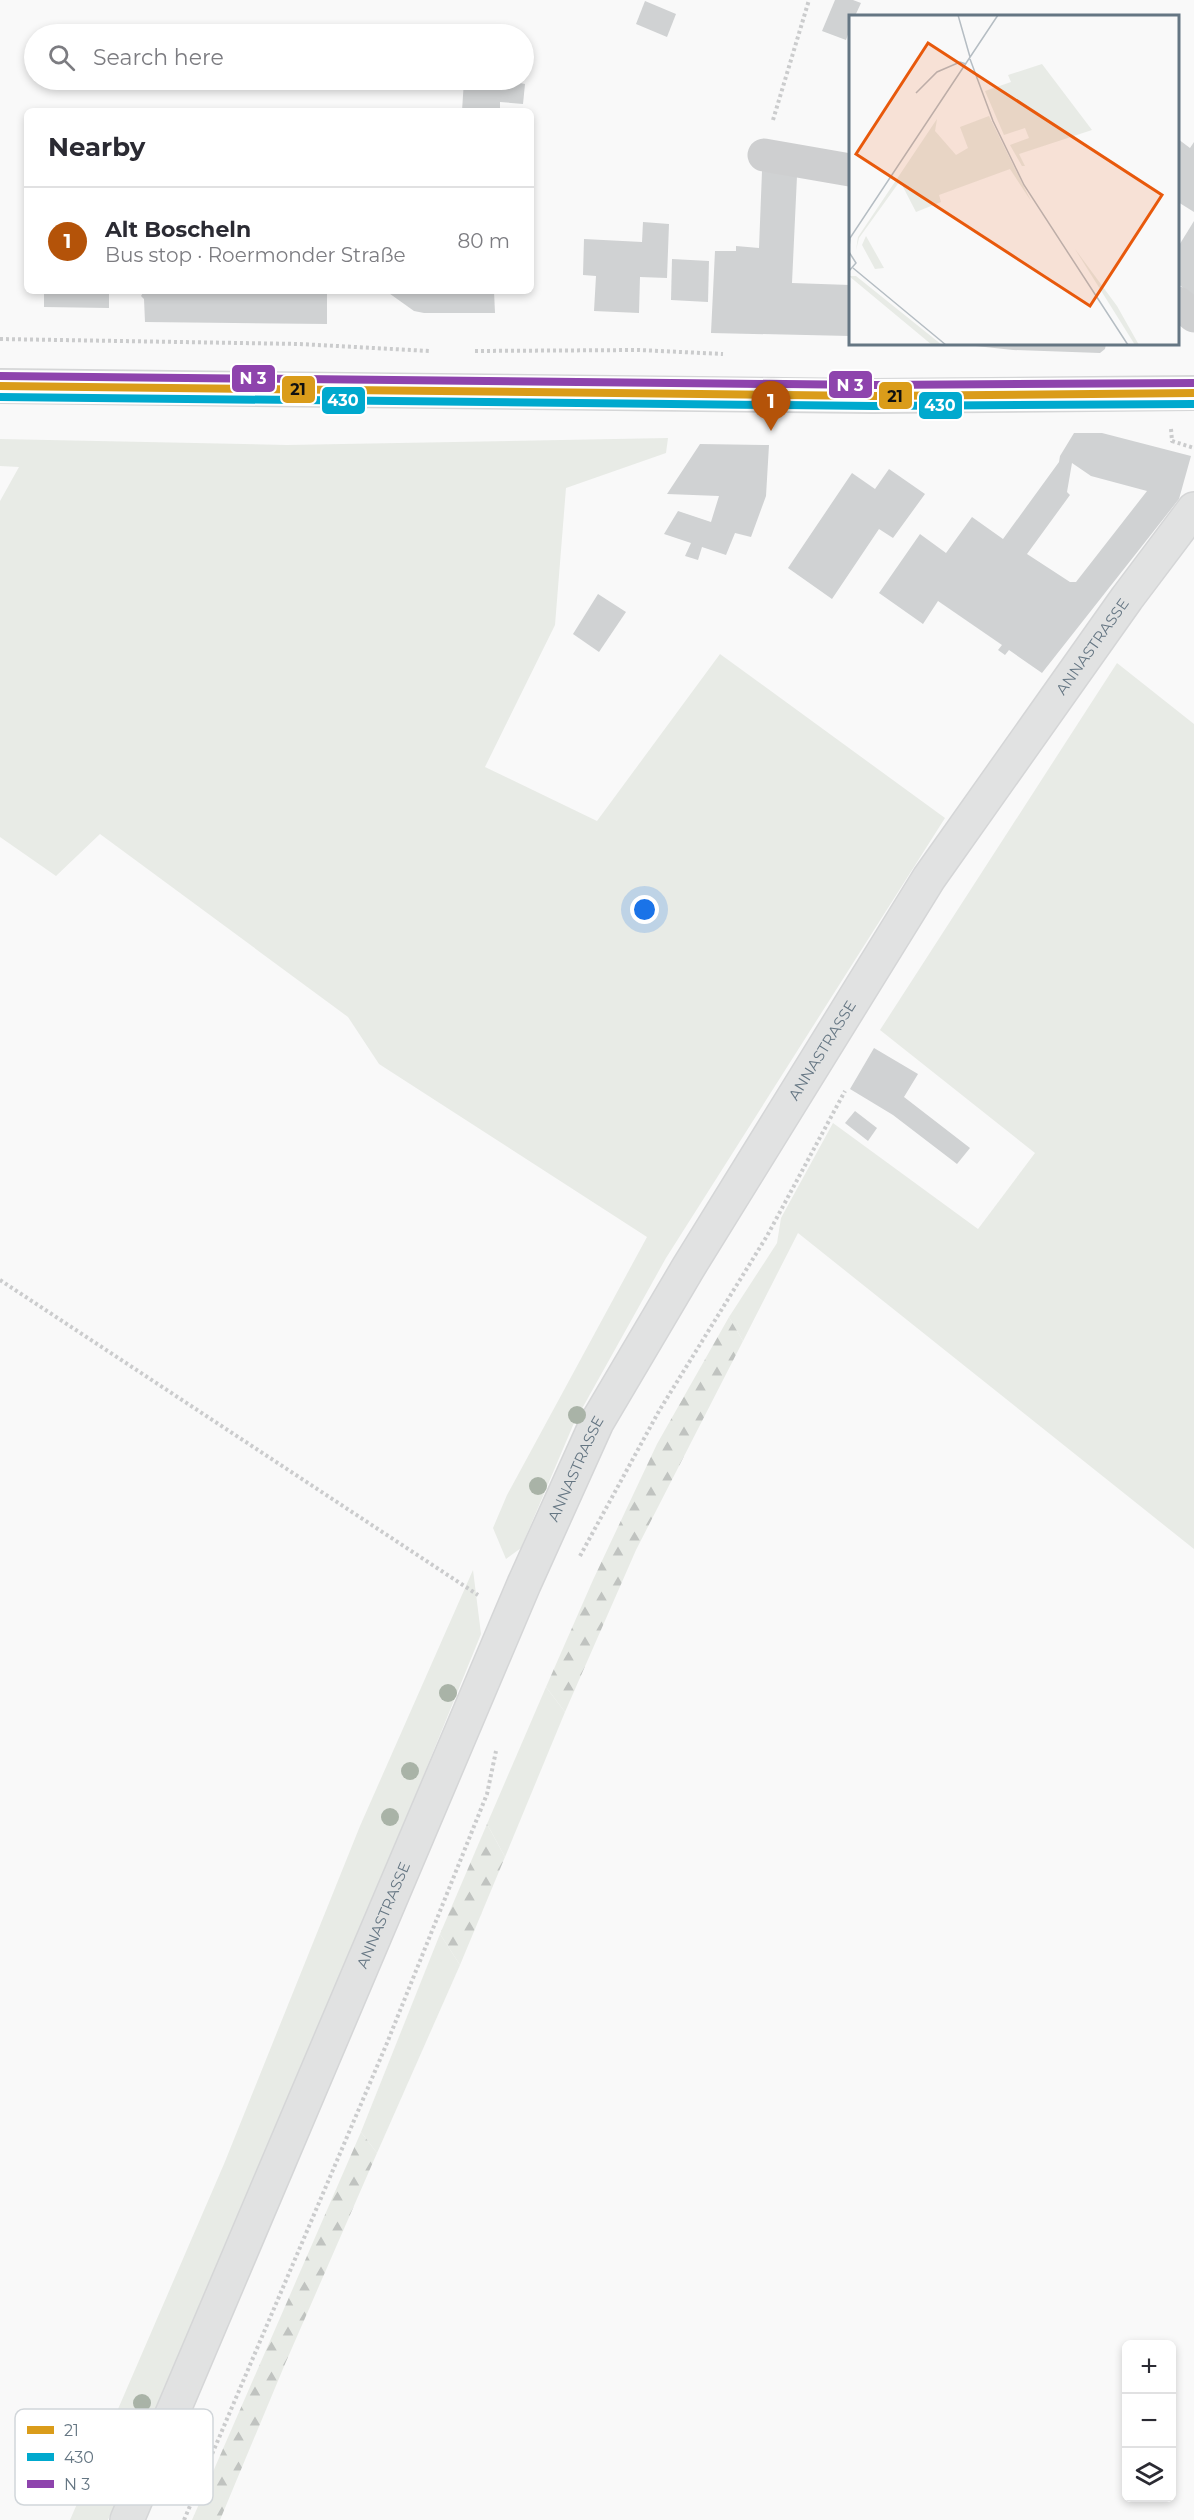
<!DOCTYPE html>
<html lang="en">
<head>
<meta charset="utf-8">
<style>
  body { margin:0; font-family:Montserrat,sans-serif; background:#f2f2f3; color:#2b2b33 }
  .controls { position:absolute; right:18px; bottom:18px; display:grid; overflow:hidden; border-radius:9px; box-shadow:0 3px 9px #0003 }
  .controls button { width:54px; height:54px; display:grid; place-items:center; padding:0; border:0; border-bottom:2px solid #e1e1e2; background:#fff; color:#2b2b33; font:30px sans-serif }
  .you { position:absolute; left:645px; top:910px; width:21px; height:21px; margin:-15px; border:4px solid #fff; border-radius:50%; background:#1a73e8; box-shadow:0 0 0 9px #1a73e833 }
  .badge { display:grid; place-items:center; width:39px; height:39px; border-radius:50%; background:#b45309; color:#fff; font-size:20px; font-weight:700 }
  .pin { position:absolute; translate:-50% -50px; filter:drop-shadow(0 2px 3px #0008) }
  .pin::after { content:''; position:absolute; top:32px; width:21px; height:18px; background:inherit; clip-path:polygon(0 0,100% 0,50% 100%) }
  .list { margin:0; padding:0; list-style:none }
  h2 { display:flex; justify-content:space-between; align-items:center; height:78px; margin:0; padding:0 24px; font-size:26px }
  h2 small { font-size:20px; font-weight:400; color:#7c7c81 }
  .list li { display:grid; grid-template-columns:39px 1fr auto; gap:18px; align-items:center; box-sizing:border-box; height:108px; padding:0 24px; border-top:2px solid #e1e1e2 }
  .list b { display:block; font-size:22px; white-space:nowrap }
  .list p { margin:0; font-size:20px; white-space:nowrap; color:#7c7c81 }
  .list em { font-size:20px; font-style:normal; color:#7c7c81 }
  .icon { flex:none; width:33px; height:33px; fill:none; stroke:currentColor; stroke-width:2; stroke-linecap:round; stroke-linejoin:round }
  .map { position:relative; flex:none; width:1194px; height:2520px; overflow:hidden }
  .search { position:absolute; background:#fff; box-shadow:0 3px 9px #0003; left:24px; top:24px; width:510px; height:66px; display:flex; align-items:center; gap:15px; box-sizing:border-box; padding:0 21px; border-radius:33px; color:#7c7c81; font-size:22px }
  .panel { position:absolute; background:#fff; box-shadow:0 3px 9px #0003; left:24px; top:108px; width:510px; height:186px; border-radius:9px }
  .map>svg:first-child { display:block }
  .grass { fill:#e8ebe6 }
  .forest { fill:url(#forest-firs) }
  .building { fill:#d0d2d3; fill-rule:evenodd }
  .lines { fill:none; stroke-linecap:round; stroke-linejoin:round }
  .major-casing { stroke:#d5d6d7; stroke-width:36 }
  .path { stroke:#cbcccd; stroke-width:4; stroke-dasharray:3 3; stroke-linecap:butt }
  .minor { stroke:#cecfd0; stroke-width:33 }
  .major { stroke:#e1e2e2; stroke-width:33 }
  .bus-1-casing { stroke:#fff; stroke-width:12 }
  .bus-2-casing { stroke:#fff; stroke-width:12 }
  .bus-3-casing { stroke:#fff; stroke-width:12 }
  .bus-1 { stroke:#da9c1a; stroke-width:8 }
  .bus-2 { stroke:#00a9ce; stroke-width:8 }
  .bus-3 { stroke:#8e44ad; stroke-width:8 }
  .tree { fill:#a9b3a7 }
  .labels { text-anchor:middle; stroke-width:6; stroke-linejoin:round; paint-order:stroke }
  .street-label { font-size:15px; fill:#657683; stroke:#fff }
  .inset-road { fill:none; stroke:#b5bdc3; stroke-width:1.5 }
  .view { fill:#e8590c; fill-opacity:0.15; stroke:#e8590c; stroke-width:3 }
  .inset-edge { fill:none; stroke:#657683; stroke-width:3 }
  .key { fill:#fff; stroke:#d1d6da; stroke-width:1.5 }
  .key-label { font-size:16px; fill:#657683 }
  .line-badge { stroke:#fff; stroke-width:2 }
  .badge-label { font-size:16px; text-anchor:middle; font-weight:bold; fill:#fff }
  .pale-badge-label { font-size:16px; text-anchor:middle; font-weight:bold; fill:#111 }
</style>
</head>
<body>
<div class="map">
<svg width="1194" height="2520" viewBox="0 0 1194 2520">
  <defs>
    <pattern id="forest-firs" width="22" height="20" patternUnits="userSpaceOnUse" patternTransform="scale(1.5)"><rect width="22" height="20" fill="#e8ebe6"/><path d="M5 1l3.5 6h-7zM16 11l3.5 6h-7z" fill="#c0c3c0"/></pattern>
  </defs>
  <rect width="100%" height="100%" fill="#f9f9f9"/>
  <g class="grass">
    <path d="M668,438L666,453L566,488L555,625L485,767L597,821L720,654L945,818L666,1258L574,1423L521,1548L506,1559L493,1528L507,1495L647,1237L379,1064L348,1017L100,834L56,876L0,837V501L19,467L0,466V439L287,445Z"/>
    <path d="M1117,663L1194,724V1549L798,1233L743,1341L729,1317L777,1243L781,1218L833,1123L978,1229L1035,1153L880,1030Z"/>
    <path d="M473,1570L481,1634L353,1949L108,2520H70L224,2164L360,1826Z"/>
    <path d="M546,1687L565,1712L505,1857L487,1824Z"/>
    <path d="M440,1934L460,1965L377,2153L361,2132Z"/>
  </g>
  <g class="forest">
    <path d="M729,1317L743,1341L636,1550L565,1712L546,1687L593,1580L657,1444Z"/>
    <path d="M487,1824L505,1857L460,1965L440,1934Z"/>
    <path d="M361,2132L377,2153L285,2364L220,2520H192Z"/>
  </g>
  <g class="building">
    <path d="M835,0H853L861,3L855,16H850V29L846,40L822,31Z"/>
    <path d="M645,1L676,14L667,37L636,24Z"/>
    <path d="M464,80H520V83L525,84L523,104L500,102V111H462Z"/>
    <path d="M1178,139L1190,148L1194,142V212L1178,202Z"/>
    <path d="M762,171L797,176L792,283L850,285V336L711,333L715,251H736V246L759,248Z"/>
    <path d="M1194,221V296L1178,284V247Z"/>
    <path d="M643,222L669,224L667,278L640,277L639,313L594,311L596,276L583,275L584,239L642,242Z"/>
    <path d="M672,259L709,261L708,302L671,300Z"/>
    <path d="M44,291H109V308L44,307Z"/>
    <path d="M144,291H327V324L145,322L144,299L141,296Z"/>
    <path d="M386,291H494L495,313H424L414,311Z"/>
    <path d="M957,344H1106L1105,349L1100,353L1013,350Z"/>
    <path d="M1074,433H1102L1191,456L1179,499L1042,673L1009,650L1005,655L998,650L1002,645L938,601L923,624L879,593L920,534L946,553L972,517L1003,539L1059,462L1060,456ZM1072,463L1091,476L1147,491L1076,582H1070L1027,554L1070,495L1067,492Z"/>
    <path d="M700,444L769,445L766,496L751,537L735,533L726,555L702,547L698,560L685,556L691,543L664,534L678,511L711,522L719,496L667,494Z"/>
    <path d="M889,469L925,494L893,538L879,529L832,599L788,568L852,473L875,489Z"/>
    <path d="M598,594L626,612L599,652L573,634Z"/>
    <path d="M874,1048L918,1074L904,1097L970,1148L957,1164L893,1115L850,1089Z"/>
    <path d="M855,1111L877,1128L868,1141L845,1123Z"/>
  </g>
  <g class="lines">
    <defs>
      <g id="major">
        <path d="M0,386L873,396L1194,393"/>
        <path id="s1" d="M127,2520L524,1584L597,1422L688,1268L929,878L1127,598L1194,509"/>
      </g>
    </defs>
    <use href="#major" class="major-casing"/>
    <g class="path">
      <path d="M773,120L809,0"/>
      <path d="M0,339L300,344L429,351"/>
      <path d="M475,351L639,350L723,354"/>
      <path d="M1171,429L1172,441L1194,448"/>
      <path d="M0,1280L478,1595"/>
      <path d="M580,1556L659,1411L767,1236L845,1091"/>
      <path d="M184,2520L387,2043L487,1794L496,1751"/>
    </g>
    <g class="minor">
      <path d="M764,155L850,170"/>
      <path d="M1178,303L1194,316"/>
    </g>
    <use href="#major" class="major"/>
    <defs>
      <path id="bus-1" d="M0,386L873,396L1194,393"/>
      <path id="bus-2" d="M0,397L873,406L1194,404"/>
      <path id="bus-3" d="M0,376L873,385L1194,383"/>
    </defs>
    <use href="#bus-1" class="bus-1-casing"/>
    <use href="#bus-2" class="bus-2-casing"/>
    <use href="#bus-3" class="bus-3-casing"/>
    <use href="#bus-1" class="bus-1"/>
    <use href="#bus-2" class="bus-2"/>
    <use href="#bus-3" class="bus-3"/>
  </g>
  <g class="tree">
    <circle cx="577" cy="1415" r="9"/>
    <circle cx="538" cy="1486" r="9"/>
    <circle cx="448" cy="1693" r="9"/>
    <circle cx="410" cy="1771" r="9"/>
    <circle cx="390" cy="1817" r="9"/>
    <circle cx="142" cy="2403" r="9"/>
  </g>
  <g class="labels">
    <g class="street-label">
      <text dy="5" stroke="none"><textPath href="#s1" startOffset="2115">ANNASTRASSE</textPath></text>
      <text dy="5" stroke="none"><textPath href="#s1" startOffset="1629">ANNASTRASSE</textPath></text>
      <text dy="5" stroke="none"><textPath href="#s1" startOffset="1143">ANNASTRASSE</textPath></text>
      <text dy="5" stroke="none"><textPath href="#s1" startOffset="657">ANNASTRASSE</textPath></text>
    </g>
  </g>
  <g transform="translate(849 15)">
    <rect width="330" height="330" fill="#f9f9f9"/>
    <path d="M193,49L243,115L170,139L176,151H173L161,130L180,123L176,113L155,120L136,76L162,67L159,60ZM140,101L182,186L161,154L90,180L92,187L67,197L51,166L10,223L7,235L9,222L88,104L86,116L107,140L119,133L111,112ZM0,261H7L93,330H83Z" fill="#e8ebe6"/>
    <path d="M17,221L35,253L26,254L13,230ZM226,234L268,291L290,330H286Z" fill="#e8ebe6"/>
    <path class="inset-road" d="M109,0L121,42M121,44L144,106L175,170L279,330M67,78L88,57L111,47L117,49M0,232L1,223L149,0M0,237L7,248L0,256M4,253L97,330"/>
    <path class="view" d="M79,28L313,180L241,291L7,139Z"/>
    <rect width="330" height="330" class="inset-edge"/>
  </g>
  <rect x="15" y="2409" width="198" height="96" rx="9" class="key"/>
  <rect x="27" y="2426" width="27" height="8" fill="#da9c1a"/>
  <rect x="27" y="2453" width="27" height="8" fill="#00a9ce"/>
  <rect x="27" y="2480" width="27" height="8" fill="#8e44ad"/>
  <g class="key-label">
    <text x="64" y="2436">21</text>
    <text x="64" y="2463">430</text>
    <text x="64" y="2490">N 3</text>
  </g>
  <g class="line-badge">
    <rect x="231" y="364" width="45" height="29" rx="6" fill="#8e44ad"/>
    <rect x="828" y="370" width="45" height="29" rx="6" fill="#8e44ad"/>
    <rect x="281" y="375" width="35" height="29" rx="6" fill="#da9c1a"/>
    <rect x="878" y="381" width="35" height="29" rx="6" fill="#da9c1a"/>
    <rect x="321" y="386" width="45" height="29" rx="6" fill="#00a9ce"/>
    <rect x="918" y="391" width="45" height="29" rx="6" fill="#00a9ce"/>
  </g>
  <g class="badge-label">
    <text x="253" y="384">N 3</text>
    <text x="850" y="391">N 3</text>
    <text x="343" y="406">430</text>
    <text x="940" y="411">430</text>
  </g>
  <g class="pale-badge-label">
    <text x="298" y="395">21</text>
    <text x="895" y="402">21</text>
  </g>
</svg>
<div class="controls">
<button>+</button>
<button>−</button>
<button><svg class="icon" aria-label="layers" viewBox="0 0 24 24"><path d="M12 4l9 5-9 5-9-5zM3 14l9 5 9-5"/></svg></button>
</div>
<div class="you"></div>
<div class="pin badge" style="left:771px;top:431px">1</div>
<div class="search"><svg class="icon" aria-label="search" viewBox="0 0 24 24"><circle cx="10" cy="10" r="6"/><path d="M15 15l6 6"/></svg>Search here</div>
<section class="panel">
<h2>Nearby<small></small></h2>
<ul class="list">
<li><span class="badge">1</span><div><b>Alt Boscheln</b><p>Bus stop · Roermonder Straße</p></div><em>80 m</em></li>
</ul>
</section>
</div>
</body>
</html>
